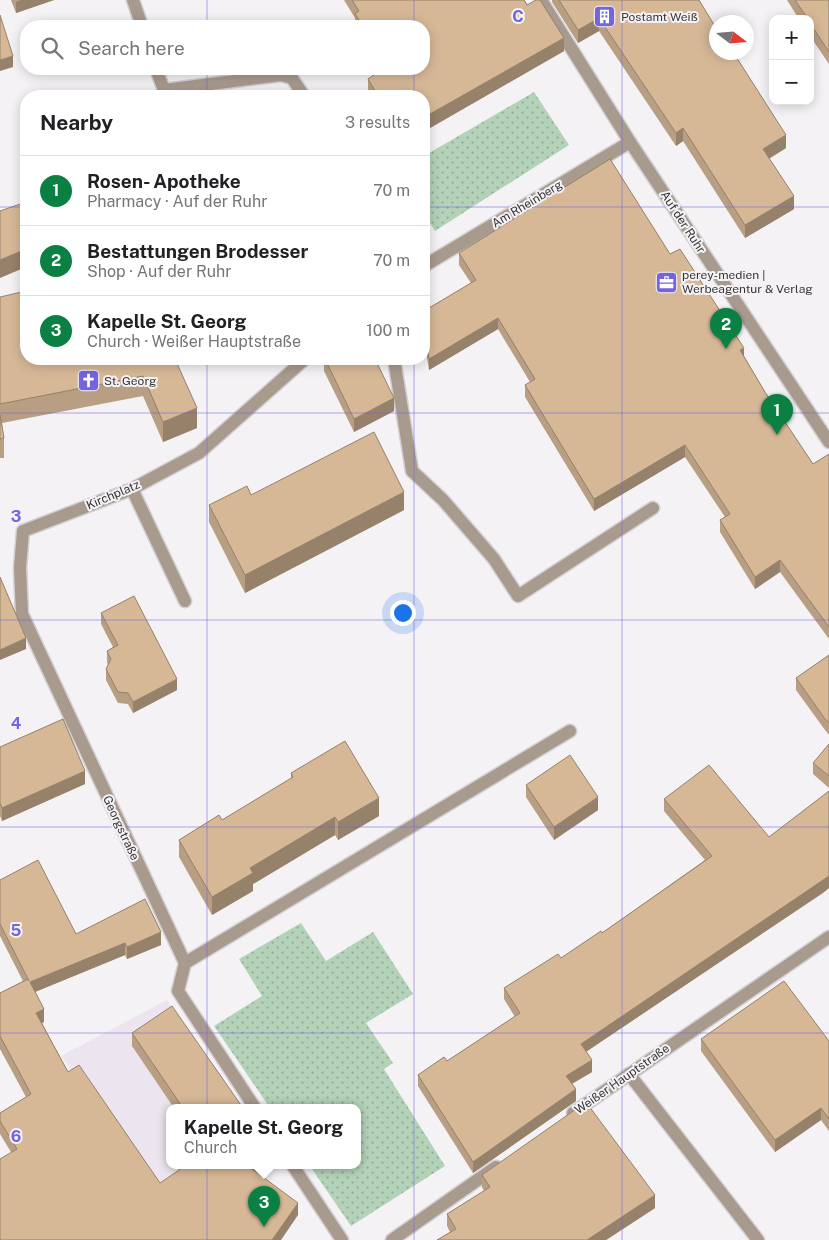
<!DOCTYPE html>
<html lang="en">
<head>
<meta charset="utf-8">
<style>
  body { margin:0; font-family:"Public Sans",sans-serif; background:#f6f6f6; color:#202124 }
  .controls { position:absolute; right:15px; top:15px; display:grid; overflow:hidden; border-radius:10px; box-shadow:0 2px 12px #0003 }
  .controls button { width:45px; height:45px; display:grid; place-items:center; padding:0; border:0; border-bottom:1px solid #e0e0e0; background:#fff; color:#202124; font:25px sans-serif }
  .compass { position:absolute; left:709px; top:15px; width:45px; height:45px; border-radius:50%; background:#fff; box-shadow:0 2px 12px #0003; rotate:106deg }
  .you { position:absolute; left:402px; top:612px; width:18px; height:18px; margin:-12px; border:4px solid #fff; border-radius:50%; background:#1a73e8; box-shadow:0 0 0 8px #1a73e833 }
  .badge { display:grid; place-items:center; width:32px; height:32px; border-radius:50%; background:#0b8043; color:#fff; font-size:16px; font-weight:700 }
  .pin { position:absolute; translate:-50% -41px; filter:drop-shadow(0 1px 2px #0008) }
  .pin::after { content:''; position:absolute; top:26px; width:18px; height:15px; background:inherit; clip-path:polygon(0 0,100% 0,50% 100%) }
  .popup { position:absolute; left:166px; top:1104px; width:195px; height:65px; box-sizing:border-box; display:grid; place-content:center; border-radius:10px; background:#fff; filter:drop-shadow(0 1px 4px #0005); font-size:16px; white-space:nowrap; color:#757577 }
  .popup b { font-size:19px; color:#202124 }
  .popup::after { content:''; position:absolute; left:50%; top:100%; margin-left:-10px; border:10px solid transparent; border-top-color:#fff }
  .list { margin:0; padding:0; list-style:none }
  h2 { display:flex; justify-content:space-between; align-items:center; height:65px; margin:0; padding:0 20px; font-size:21px }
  h2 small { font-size:16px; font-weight:400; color:#757577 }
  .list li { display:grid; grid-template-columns:32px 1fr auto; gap:15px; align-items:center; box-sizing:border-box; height:70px; padding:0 20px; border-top:1px solid #e0e0e0 }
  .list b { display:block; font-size:19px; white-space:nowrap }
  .list p { margin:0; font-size:16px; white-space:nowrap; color:#757577 }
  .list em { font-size:16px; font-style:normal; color:#757577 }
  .icon { flex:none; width:28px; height:28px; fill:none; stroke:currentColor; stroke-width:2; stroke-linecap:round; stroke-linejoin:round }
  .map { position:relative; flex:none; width:829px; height:1240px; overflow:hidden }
  .search { position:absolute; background:#fff; box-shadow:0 2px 12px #0003; left:20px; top:20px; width:410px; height:55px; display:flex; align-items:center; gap:12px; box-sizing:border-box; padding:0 18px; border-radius:20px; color:#757577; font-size:19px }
  .panel { position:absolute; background:#fff; box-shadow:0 2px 12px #0003; left:20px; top:90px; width:410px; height:275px; border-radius:20px }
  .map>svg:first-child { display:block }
  .built { fill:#ece5ef }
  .park { fill:url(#park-dots) }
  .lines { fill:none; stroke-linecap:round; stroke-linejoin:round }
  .minor-casing { stroke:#d2d0d3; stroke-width:15 }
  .minor { stroke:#a99a8e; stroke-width:12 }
  .wall { fill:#b89e82 }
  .shaded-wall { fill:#96816a }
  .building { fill:#d6b897; stroke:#96816a }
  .grid { fill:none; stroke:#7464df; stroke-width:1; stroke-opacity:0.55 }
  .labels { text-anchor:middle; stroke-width:4; stroke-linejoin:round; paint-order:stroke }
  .poi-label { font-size:12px; fill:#363537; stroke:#f4f2f5; text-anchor:start }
  .street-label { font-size:12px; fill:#363537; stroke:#f4f2f5 }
  .grid-label { font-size:16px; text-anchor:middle; font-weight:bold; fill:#7464df; stroke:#f4f2f5; stroke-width:4; stroke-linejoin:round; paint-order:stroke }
</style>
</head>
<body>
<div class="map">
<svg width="829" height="1240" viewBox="0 0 829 1240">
  <defs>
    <pattern id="park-dots" width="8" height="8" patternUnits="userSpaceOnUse" patternTransform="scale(1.25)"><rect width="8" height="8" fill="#b3d2b8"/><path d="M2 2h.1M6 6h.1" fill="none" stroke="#92ab96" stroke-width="1.8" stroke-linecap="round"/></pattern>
  </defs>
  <rect width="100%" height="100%" fill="#f4f2f5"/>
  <path class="built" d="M167,1000L241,1108H170V1166H280L186,1234L79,1078L61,1056Z"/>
  <g class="park">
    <path d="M534,92L569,145L435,231L424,213V156Z"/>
    <path d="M301,923L326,961L373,932L413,994L366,1023L393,1063L384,1069L445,1166L351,1226L310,1166H358V1108H270L214,1026L262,996L239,959Z"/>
  </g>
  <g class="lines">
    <defs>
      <g id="minor">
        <path d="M133,0L142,26"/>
        <path d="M541,0L630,142L829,442"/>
        <path d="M156,69L164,90L281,75L292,78L304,96"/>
        <path d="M424,266L630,142"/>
        <path d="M394,359L412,471L443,500L494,559L518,596L653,508"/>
        <path d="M132,489L185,601"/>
        <path d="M185,963L570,731"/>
        <path d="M629,1074L758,1240"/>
        <path d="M255,1108L178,991L185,963L22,614L20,568L23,531L132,489L199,453L305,359"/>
        <path d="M573,1113L829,937"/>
        <path d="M293,1166L342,1240"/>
        <path d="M392,1240L496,1167"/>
      </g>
    </defs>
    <use href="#minor" class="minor-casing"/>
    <use href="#minor" class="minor"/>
  </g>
  <g class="wall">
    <path d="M11,0H54L16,13Z"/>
    <path d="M344,0H524L564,51L430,128L426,120L424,96H370L368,92V79L424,69V26H355V18Z"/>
    <path d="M552,0H699L786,148L769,159L794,209L745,238L683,141L676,146L599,31L578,43L552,2Z"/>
    <path d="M787,0H829V64L810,36V19H799Z"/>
    <path d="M459,253L670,254L744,356L765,392L813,464L829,454V639L780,572L755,589L720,532V520L725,517L685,457L594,511L525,397V385L530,382L498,329L429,370L424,339V311L471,283L459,265Z"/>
    <path d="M0,297L175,359L197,428L163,442L143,396L2,423L4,438V458H0Z"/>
    <path d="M324,359H375L394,411L354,432L324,371Z"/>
    <path d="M251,495L404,510L245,593L209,522V505Z"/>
    <path d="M101,613L177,690L133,713L128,704L118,703L106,680V669L108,665L107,662V651L113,647L101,624Z"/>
    <path d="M829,655V735L825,730L796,690V678Z"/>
    <path d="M829,744V788L813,774V763Z"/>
    <path d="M0,747L85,784L2,821L0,816Z"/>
    <path d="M291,773L379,816L338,840L335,835L253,884V891L212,915L179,857V840L222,820L291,779Z"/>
    <path d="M526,785L598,810L554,840L526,797Z"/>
    <path d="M829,791V888L586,1052L592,1072L572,1084L576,1101L473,1173L418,1086V1075L447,1061L515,1017L504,999V988L561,958L602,933L705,860L664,811V799L769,837Z"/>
    <path d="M0,880L76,934L161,945L127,959L125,955L35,992L44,1022L42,1023L68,1072L160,1183L267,1166L257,1173L298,1215L11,1152L0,1134V1113L26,1097L0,1049V993L23,981L0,936Z"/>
    <path d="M132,1033L243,1108H174L132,1046Z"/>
    <path d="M701,1039L829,1041V1131L821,1120L775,1152L701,1051Z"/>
    <path d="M482,1175L655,1208L606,1240H437L450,1232L447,1226V1214L484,1191L482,1187Z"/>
  </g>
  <g class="shaded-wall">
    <path d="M21,0H54L16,13V2Z"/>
    <path d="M599,18V31L578,43V30Z"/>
    <path d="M564,38V51L430,128V114Z"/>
    <path d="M13,56V67L0,71V60Z"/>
    <path d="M426,107V120L424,122V108Z"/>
    <path d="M683,128V141L676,146V133Z"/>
    <path d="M786,135V148L763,162V149Z"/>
    <path d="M794,196V209L745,238V225Z"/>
    <path d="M26,249V267L0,278V260Z"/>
    <path d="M498,318V329L429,370V359Z"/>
    <path d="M744,348V359L740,350Z"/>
    <path d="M394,398V411L354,432V419Z"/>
    <path d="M197,408V428L163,442V422Z"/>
    <path d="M685,445V457L594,511V499Z"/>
    <path d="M404,492V510L245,593V575Z"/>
    <path d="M780,560V572L755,589V577Z"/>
    <path d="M26,638V649L0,660V650Z"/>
    <path d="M177,679V690L133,713V702Z"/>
    <path d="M85,771V784L2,821V808Z"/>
    <path d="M598,797V810L554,840V827Z"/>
    <path d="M379,798V816L338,840V822Z"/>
    <path d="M335,817V835L253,884V891L212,915V897L250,868Z"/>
    <path d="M829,876V888L823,893L581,1055V1044Z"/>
    <path d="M161,932V945L127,959V947Z"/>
    <path d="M125,943V955L30,994V982Z"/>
    <path d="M44,1009V1022L36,1026V1013Z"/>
    <path d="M592,1060V1072L566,1087V1076Z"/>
    <path d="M576,1089V1101L473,1173V1162Z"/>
    <path d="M821,1108V1120L775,1152V1140Z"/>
    <path d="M248,1166H267L248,1179Z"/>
    <path d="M655,1195V1208L606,1240H587Z"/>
    <path d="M298,1203V1215L281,1240H272Z"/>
  </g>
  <g class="building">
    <path d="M352,0H524L527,5L536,0H540L564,38L430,114L426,107L424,108V96H378L368,79L382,69H424V26H363L355,14L359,11Z"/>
    <path d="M559,0H699L716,28V52H733L786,135L763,149L794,196L745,225L683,128L676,133L599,18L578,30Z"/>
    <path d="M795,0H829V52L810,23V19H808Z"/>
    <path d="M0,15L13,56L0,60Z"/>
    <path d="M610,159L670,254L680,249L744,348L740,350L765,392L813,464L829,454V627L780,560L755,577L720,520L730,514L685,445L594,499L525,385L535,379L498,318L429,359L424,327V311L476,280L459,253Z"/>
    <path d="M26,202V249L0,260V211Z"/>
    <path d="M26,291V359H175L197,408L163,422L143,376L0,404V297Z"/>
    <path d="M325,359H375L394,398L354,419Z"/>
    <path d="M0,415L4,438L0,439Z"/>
    <path d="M374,432L404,492L245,575L209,505L247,486L251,495Z"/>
    <path d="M0,577L26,638L0,650Z"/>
    <path d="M134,596L177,679L133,702L128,693L118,692L106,669L111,659L107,651L118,645L101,613Z"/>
    <path d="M829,655V723L825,719L796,678Z"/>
    <path d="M63,719L85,771L2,808L0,803V747Z"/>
    <path d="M345,741L379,798L338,822L335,817L250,868L253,873L212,897L179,840L219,815L222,820L293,777L291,773Z"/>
    <path d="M829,744V776L813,763Z"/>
    <path d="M570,755L598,797L554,827L526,785Z"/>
    <path d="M709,765L769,837L829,791V876L581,1044L592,1060L566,1076L576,1089L473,1162L418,1075L444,1057L447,1061L520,1013L504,988L558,954L561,958L601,931L602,933L712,856L664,799Z"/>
    <path d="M38,860L76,934L145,899L161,932L127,947L125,943L30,982L44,1009L36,1013L68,1072L79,1065L160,1183L185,1166H248L298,1203L272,1240H0V1159L17,1149L0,1121V1113L31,1094L0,1036V993L28,979L29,981L0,924V880Z"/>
    <path d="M784,981L829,1041V1119L821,1108L775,1140L701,1039Z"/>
    <path d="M172,1006L243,1108H183L132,1033Z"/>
    <path d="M586,1102L655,1195L587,1240H437L456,1229L447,1214L490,1187L482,1175Z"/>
  </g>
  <path class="grid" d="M207,0V26M414,0V26M622,0V1240M207,69V96M414,69V96M0,207H26M424,207H829M207,359V1240M414,359V1240M0,413H829M0,620H829M0,827H829M0,1033H829"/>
  <defs>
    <symbol id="building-square" viewBox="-11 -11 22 22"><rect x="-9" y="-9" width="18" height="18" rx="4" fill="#7464df" stroke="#f4f2f5"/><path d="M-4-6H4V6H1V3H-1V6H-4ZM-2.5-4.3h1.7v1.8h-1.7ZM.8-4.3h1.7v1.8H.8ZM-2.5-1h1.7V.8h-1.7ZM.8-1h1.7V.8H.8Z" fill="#fff"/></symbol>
    <symbol id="office-square" viewBox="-11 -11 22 22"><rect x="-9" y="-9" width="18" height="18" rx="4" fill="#7464df" stroke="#f4f2f5"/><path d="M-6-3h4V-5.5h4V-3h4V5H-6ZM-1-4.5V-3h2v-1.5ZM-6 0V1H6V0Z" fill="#fff"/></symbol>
    <symbol id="church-square" viewBox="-11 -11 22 22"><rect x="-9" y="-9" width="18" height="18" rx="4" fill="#7464df" stroke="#f4f2f5"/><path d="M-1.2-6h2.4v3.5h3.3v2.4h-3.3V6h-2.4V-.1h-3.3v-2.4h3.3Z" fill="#fff"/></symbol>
  </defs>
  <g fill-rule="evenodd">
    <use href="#building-square" x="592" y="4" width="25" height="25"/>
    <use href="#office-square" x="654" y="270" width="25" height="25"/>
    <use href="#church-square" x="76" y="368" width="25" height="25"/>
  </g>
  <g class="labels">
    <g class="poi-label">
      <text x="621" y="21">Postamt Weiß</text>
      <text x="682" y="279">perey-medien |<tspan x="682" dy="14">Werbeagentur &amp; Verlag</tspan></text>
      <text x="104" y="385">St. Georg</text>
    </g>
    <g class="street-label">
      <text transform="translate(527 204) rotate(-31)" y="4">Am Rheinberg</text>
      <text transform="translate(683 222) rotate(57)" y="4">Auf der Ruhr</text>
      <text transform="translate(113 495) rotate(-23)" y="4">Kirchplatz</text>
      <text transform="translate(121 828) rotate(65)" y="4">Georgstraße</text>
      <text transform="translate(622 1079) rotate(-35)" y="4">Weißer Hauptstraße</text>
    </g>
  </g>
  <g class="grid-label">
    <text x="518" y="22">C</text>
    <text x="16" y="522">3</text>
    <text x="16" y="729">4</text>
    <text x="16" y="936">5</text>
    <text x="16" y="1142">6</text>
  </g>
</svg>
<div class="controls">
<button>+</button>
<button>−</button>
</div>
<svg class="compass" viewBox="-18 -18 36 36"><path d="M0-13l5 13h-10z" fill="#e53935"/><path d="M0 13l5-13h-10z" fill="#757577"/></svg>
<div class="you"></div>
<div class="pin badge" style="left:777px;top:435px">1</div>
<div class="pin badge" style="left:726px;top:349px">2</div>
<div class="pin badge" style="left:264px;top:1227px">3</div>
<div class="popup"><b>Kapelle St. Georg</b>Church</div>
<div class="search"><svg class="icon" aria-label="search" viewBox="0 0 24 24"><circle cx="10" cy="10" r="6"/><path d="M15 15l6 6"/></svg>Search here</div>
<section class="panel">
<h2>Nearby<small>3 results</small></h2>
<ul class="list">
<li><span class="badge">1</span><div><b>Rosen- Apotheke</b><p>Pharmacy · Auf der Ruhr</p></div><em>70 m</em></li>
<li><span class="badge">2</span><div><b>Bestattungen Brodesser</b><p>Shop · Auf der Ruhr</p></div><em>70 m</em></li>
<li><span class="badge">3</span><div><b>Kapelle St. Georg</b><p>Church · Weißer Hauptstraße</p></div><em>100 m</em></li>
</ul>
</section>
</div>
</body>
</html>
